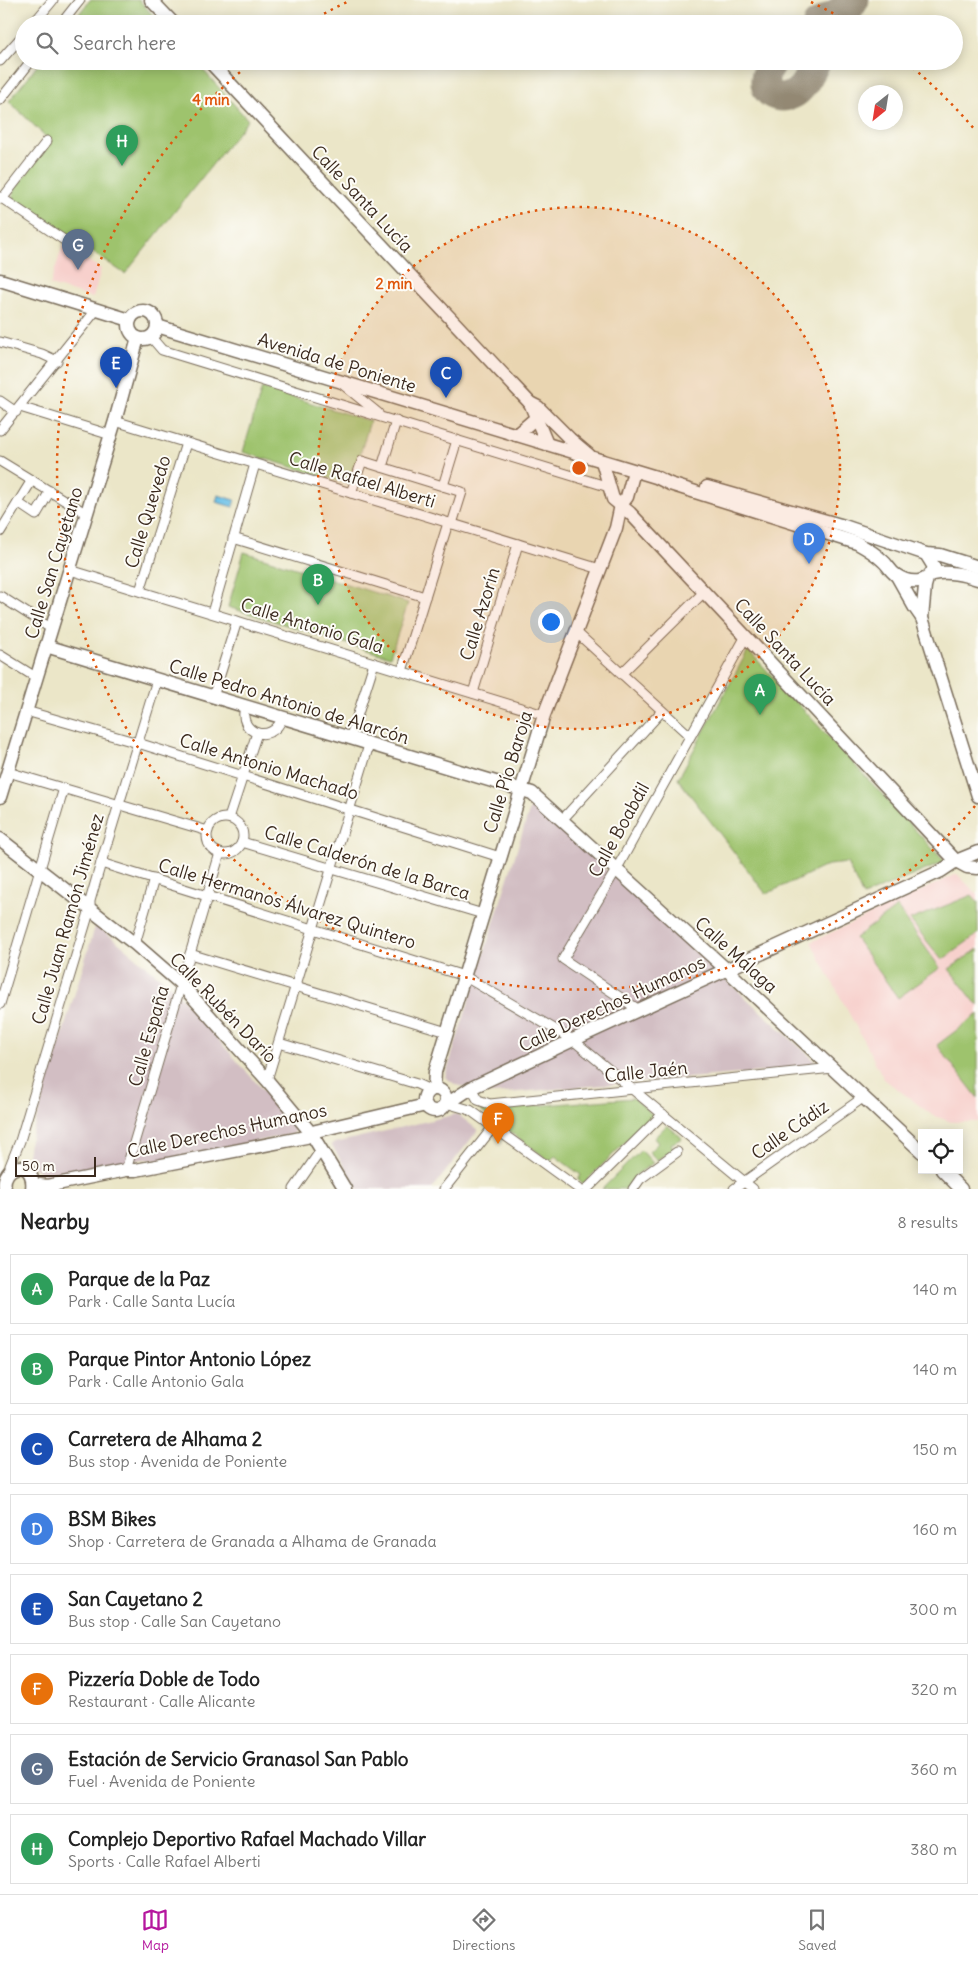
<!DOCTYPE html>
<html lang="en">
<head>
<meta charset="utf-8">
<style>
  body { margin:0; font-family:Delius,sans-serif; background:#f2f2f2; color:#222 }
  .controls { position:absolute; right:15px; bottom:15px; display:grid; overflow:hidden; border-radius:0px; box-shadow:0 2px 12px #0003 }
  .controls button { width:45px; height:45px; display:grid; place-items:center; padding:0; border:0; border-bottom:1px solid #e0e0e0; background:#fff; color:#222; font:25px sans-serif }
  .compass { position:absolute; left:858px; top:85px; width:45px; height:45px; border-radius:50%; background:#fff; box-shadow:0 2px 12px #0003; rotate:210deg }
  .scale { position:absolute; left:15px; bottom:12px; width:81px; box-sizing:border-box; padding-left:5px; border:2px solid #3b2a1e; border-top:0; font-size:14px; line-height:18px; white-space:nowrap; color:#3b2a1e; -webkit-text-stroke:4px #fdfcf7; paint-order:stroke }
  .you { position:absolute; left:550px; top:621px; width:18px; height:18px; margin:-12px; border:4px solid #fff; border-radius:50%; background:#1a73e8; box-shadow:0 0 0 8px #1a73e833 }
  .badge { display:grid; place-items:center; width:32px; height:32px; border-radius:50%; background:#b5179e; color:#fff; font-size:16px; font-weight:700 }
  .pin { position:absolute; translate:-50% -41px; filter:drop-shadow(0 1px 2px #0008) }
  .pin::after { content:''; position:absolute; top:26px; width:18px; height:15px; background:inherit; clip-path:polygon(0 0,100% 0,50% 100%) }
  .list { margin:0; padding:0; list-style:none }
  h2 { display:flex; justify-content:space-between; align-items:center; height:65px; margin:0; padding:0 20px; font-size:21px }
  h2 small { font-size:16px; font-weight:400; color:#767676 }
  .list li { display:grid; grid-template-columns:32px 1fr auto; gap:15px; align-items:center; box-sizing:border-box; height:70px; margin:0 10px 10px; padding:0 10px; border:1px solid #e0e0e0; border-radius:0px }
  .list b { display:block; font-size:19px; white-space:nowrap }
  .list p { margin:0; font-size:16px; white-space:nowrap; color:#767676 }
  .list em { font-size:16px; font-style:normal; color:#767676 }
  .icon { flex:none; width:28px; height:28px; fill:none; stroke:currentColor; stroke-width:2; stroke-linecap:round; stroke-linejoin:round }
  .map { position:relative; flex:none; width:978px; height:1189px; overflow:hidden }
  .search { position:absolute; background:#fff; box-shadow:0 2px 12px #0003; left:15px; right:15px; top:15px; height:55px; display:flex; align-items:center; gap:12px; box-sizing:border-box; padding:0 18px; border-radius:28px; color:#767676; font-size:19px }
  .sheet { height:705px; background:#fff }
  nav { display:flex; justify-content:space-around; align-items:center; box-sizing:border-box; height:70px; border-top:1px solid #e0e0e0; background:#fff; font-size:14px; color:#767676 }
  nav a { display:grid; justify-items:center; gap:2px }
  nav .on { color:#b5179e }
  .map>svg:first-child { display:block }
  .built { fill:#f7d0cc }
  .industrial { fill:#d2bec3 }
  .green { fill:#9ec36d; stroke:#6c7646 }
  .water { fill:#6ac0e7; stroke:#527582 }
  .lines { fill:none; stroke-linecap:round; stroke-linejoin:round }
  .taxiway { stroke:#938873; stroke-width:29 }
  .street-casing { stroke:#796c5a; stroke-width:11 }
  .secondary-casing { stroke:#796c5a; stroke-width:15 }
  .street { stroke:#fff; stroke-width:9 }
  .secondary { stroke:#fff; stroke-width:12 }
  .ring { fill:none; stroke:#df570d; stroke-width:2.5; stroke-dasharray:2.5 5 }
  .labels { text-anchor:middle; stroke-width:4; stroke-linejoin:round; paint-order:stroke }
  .street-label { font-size:18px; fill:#3b2a1e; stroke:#fdfcf7 }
  .centre { fill:#df570d; stroke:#fdfcf7; stroke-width:2.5 }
  .ring-label { font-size:15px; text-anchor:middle; font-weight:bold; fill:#df570d; stroke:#fdfcf7; stroke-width:4; stroke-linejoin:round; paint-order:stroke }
</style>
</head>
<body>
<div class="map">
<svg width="978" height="1189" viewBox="0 0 978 1189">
  <rect width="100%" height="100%" fill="#fdfcf7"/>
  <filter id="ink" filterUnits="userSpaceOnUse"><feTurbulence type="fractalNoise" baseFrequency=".02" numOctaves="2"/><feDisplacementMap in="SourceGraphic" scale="10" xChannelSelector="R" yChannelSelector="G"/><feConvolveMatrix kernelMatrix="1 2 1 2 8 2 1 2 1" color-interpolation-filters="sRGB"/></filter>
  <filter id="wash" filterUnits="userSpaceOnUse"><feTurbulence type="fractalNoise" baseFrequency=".0096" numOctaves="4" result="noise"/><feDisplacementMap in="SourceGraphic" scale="20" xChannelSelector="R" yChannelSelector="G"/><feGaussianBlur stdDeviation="1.12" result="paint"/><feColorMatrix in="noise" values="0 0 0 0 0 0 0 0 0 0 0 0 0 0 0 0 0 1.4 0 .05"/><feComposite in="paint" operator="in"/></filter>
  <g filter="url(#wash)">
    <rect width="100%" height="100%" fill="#ebe6c8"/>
    <g class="built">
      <path d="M63,245L101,269L93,298L50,285Z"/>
      <path d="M957,874L978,895V1122H951L932,1115L884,1079L811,942Z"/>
    </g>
    <g class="industrial">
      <path d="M532,802L815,1061L812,1068L493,1094L456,1085L445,1077Z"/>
      <path d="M96,924L172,987L297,1129L293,1134L159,1161L144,1159L48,1177L34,1168L28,1155V1147Z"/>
      <path d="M457,1114L478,1130L432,1189H358L331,1144Z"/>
    </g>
    <g class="green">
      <path d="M90,0H139L161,24H71Z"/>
      <path d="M41,61H195L248,120L125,274L14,199L13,191L51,142L9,101Z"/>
      <path d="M262,388L370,421L351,485L243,452Z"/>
      <path d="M244,552L408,603L390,657L228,607Z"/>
      <path d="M748,650L945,862L863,896L847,863L828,865L766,894L678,779Z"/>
      <path d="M972,895L978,902V934L942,960L910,920Z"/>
      <path d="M897,907L940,968L898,998L855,938Z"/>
      <path d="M978,949V1006L949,969Z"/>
      <path d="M978,1014V1098L937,1045Z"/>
      <path d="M634,1098L653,1115L583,1184L578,1180L581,1175L555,1156L550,1161L480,1110Z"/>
      <path d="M667,1125L682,1138L671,1144L674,1149L657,1160L649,1152L658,1143L654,1138Z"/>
      <path d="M641,1150L653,1163L636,1175L626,1189H602Z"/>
    </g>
    <path class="water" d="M218,495L235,500L233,507L216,502Z"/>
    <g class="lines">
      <g class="taxiway">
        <path d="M817,24L843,9L855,0L840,24"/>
        <path d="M773,61C770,67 765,72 765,79C763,98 786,102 798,91C806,84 812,70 817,61"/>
      </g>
    </g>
  </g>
  <g filter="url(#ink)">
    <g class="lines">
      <defs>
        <g id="street">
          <path d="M33,24L53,0"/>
          <path d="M61,24L80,0"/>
          <path d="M0,61L24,34"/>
          <path d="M0,100L31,61"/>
          <path d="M0,197L64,240"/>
          <path d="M2,199L47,141"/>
          <path d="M150,336L162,350L609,487"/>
          <path d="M0,342L42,354L57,361"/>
          <path d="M341,383L378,413"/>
          <path d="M0,401L16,412"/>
          <path d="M20,407L111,435"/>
          <path d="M115,421L600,569"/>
          <path d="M0,430L97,309"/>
          <path d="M0,461L87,514"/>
          <path d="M382,467L396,421"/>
          <path d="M443,486L457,440"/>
          <path d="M351,493L362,461L462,492L452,524"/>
          <path d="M18,503L36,515L50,491"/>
          <path d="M0,532L32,480"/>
          <path d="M233,538L425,597"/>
          <path d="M70,570L544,715"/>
          <path d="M140,591L186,443"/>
          <path d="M0,596L52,629"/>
          <path d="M212,613L255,464"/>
          <path d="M576,632L690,736"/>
          <path d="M0,655L37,678"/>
          <path d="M402,671L448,523"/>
          <path d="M621,674L704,592"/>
          <path d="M473,693L518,544"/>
          <path d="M213,697L237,621"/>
          <path d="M245,707C237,734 273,745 282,718"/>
          <path d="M26,711L138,743L500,857"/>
          <path d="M350,739L374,663"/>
          <path d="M8,772L208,831"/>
          <path d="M229,818L257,733"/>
          <circle cx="225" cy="836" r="18"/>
          <path d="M562,820L662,711"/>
          <path d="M242,842L483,914"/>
          <path d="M101,863L464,976L573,1040L753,1189"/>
          <path d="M135,944L154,879"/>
          <path d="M190,954L447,1032"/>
          <path d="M0,1004L64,788"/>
          <path d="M639,1010L563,959L616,870L746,636"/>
          <path d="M279,1043L417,1084L430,1090"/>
          <path d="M267,1080L369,745"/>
          <path d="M471,1088L478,1100L490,1104L833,1068"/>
          <path d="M446,1103L470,1110L579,1189"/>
          <path d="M10,1166L20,1141L90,909V901L101,863L157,680"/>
          <path d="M126,1170L220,853"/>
          <path d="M294,1189L321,1150"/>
          <path d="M444,1189L494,1126"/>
          <path d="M587,1189L663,1114"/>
          <path d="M633,1189L640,1179L677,1152"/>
          <path d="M734,1189L864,1097"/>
        </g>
        <g id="secondary">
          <path d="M151,0L174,24"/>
          <path d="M209,61L530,403L538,407L570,439L589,455"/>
          <path d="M0,280L130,320"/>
          <circle cx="143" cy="325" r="14"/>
          <path d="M157,326L656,477L670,484L857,543C866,548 876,554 883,561C888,565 890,571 896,575C909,584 929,585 934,567L926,554"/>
          <path d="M530,403L547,444"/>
          <path d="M516,435L537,417"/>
          <path d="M602,461L613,499L630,513L956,861L967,867L978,868"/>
          <path d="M707,487L844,526L926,554L940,555L978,567"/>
          <path d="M932,574C949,571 962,574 978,579"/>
          <path d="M897,576L915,608L922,618"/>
          <path d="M927,579L925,586L922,618L978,796"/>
          <path d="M46,646L532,793L727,970L922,1152"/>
          <path d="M0,797L115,421L138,338"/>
          <path d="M0,839L135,944L181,984L267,1080L311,1133L345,1189"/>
          <path d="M434,1089L435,1072L544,715L616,528L621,505L627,497L634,471"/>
          <circle cx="435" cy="1100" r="11"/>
          <path d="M446,1101L453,1100L471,1088L573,1040L941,871L956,861L978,852"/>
          <path d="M942,1170L961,1189"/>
          <path d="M33,1184L47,1186L126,1170H136L306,1137L316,1131L426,1105"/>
          <path d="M5,1189C0,1164 36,1156 32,1189"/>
        </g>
      </defs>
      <use href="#street" class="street-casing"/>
      <use href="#secondary" class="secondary-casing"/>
      <use href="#street" class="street"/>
      <use href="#secondary" class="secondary"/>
    </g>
  </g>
  <circle cx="579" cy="468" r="261" fill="#df570d" fill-opacity=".12"/>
  <g class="ring">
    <circle cx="579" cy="468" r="261"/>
    <path d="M975 806A521 521 0 1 1 251 63M311 21A521 521 0 0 1 347 2M811 2A521 521 0 0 1 847 21M907 63A521 521 0 0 1 975 130"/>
  </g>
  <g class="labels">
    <g class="street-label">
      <text transform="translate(362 199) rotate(47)" y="6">Calle Santa Lucía</text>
      <text transform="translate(337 363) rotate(17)" y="6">Avenida de Poniente</text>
      <text transform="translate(362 480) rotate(17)" y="6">Calle Rafael Alberti</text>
      <text transform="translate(148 512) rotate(-73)" y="6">Calle Quevedo</text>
      <text transform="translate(54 563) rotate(-73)" y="6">Calle San Cayetano</text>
      <text transform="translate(480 614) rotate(-73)" y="6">Calle Azorín</text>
      <text transform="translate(312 626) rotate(17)" y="6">Calle Antonio Gala</text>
      <text transform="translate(785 652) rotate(47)" y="6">Calle Santa Lucía</text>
      <text transform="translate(289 702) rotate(17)" y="6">Calle Pedro Antonio de Alarcón</text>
      <text transform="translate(269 767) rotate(17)" y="6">Calle Antonio Machado</text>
      <text transform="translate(508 772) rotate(-73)" y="6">Calle Pío Baroja</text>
      <text transform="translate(619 830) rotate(-61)" y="6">Calle Boabdil</text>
      <text transform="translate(367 863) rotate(17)" y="6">Calle Calderón de la Barca</text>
      <text transform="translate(287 904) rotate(17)" y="6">Calle Hermanos Álvarez Quintero</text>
      <text transform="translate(68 919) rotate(-74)" y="6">Calle Juan Ramón Jiménez</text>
      <text transform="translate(736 955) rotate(42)" y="6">Calle Málaga</text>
      <text transform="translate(612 1004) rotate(-25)" y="6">Calle Derechos Humanos</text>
      <text transform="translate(223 1008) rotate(46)" y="6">Calle Rubén Darío</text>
      <text transform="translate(149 1036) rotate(-74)" y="6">Calle España</text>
      <text transform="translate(646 1072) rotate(-6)" y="6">Calle Jaén</text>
      <text transform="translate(790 1130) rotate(-35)" y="6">Calle Cádiz</text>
      <text transform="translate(227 1131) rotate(-12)" y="6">Calle Derechos Humanos</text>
    </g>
  </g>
  <circle cx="579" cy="468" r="8" class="centre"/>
  <g class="ring-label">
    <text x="211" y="105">4 min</text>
    <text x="394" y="289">2 min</text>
  </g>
</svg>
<div class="controls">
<button><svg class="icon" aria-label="locate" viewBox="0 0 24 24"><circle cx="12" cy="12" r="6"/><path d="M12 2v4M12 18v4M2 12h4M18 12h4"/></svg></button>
</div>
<svg class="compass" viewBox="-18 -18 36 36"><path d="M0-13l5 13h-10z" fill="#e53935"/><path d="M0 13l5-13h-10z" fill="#767676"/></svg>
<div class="scale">50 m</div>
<div class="you"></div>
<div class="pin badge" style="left:760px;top:715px;background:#2e9e5b">A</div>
<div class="pin badge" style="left:318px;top:605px;background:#2e9e5b">B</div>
<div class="pin badge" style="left:446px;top:398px;background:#1a4fb4">C</div>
<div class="pin badge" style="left:809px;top:564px;background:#3f7fe0">D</div>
<div class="pin badge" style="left:116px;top:388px;background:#1a4fb4">E</div>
<div class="pin badge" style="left:498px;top:1144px;background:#e8710a">F</div>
<div class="pin badge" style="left:78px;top:270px;background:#5c6f8a">G</div>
<div class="pin badge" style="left:122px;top:166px;background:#2e9e5b">H</div>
<div class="search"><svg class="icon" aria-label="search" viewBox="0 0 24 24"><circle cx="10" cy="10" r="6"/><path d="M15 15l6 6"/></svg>Search here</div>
</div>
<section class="sheet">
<h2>Nearby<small>8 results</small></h2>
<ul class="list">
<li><span class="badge" style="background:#2e9e5b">A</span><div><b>Parque de la Paz</b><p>Park · Calle Santa Lucía</p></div><em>140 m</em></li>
<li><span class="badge" style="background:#2e9e5b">B</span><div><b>Parque Pintor Antonio López</b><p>Park · Calle Antonio Gala</p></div><em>140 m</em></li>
<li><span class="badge" style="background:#1a4fb4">C</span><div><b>Carretera de Alhama 2</b><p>Bus stop · Avenida de Poniente</p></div><em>150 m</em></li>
<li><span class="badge" style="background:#3f7fe0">D</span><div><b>BSM Bikes</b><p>Shop · Carretera de Granada a Alhama de Granada</p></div><em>160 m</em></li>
<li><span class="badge" style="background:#1a4fb4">E</span><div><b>San Cayetano 2</b><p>Bus stop · Calle San Cayetano</p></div><em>300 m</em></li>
<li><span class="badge" style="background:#e8710a">F</span><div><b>Pizzería Doble de Todo</b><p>Restaurant · Calle Alicante</p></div><em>320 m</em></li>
<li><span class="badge" style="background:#5c6f8a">G</span><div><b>Estación de Servicio Granasol San Pablo</b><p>Fuel · Avenida de Poniente</p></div><em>360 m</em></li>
<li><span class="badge" style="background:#2e9e5b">H</span><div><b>Complejo Deportivo Rafael Machado Villar</b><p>Sports · Calle Rafael Alberti</p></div><em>380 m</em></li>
</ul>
</section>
<nav>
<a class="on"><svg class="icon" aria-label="map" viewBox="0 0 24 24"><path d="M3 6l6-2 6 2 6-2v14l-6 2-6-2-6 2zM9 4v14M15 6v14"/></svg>Map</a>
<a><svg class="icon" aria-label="directions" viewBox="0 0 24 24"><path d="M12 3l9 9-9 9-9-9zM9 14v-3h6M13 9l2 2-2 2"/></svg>Directions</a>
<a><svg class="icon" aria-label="saved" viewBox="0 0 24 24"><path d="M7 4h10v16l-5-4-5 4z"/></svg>Saved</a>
</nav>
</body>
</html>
